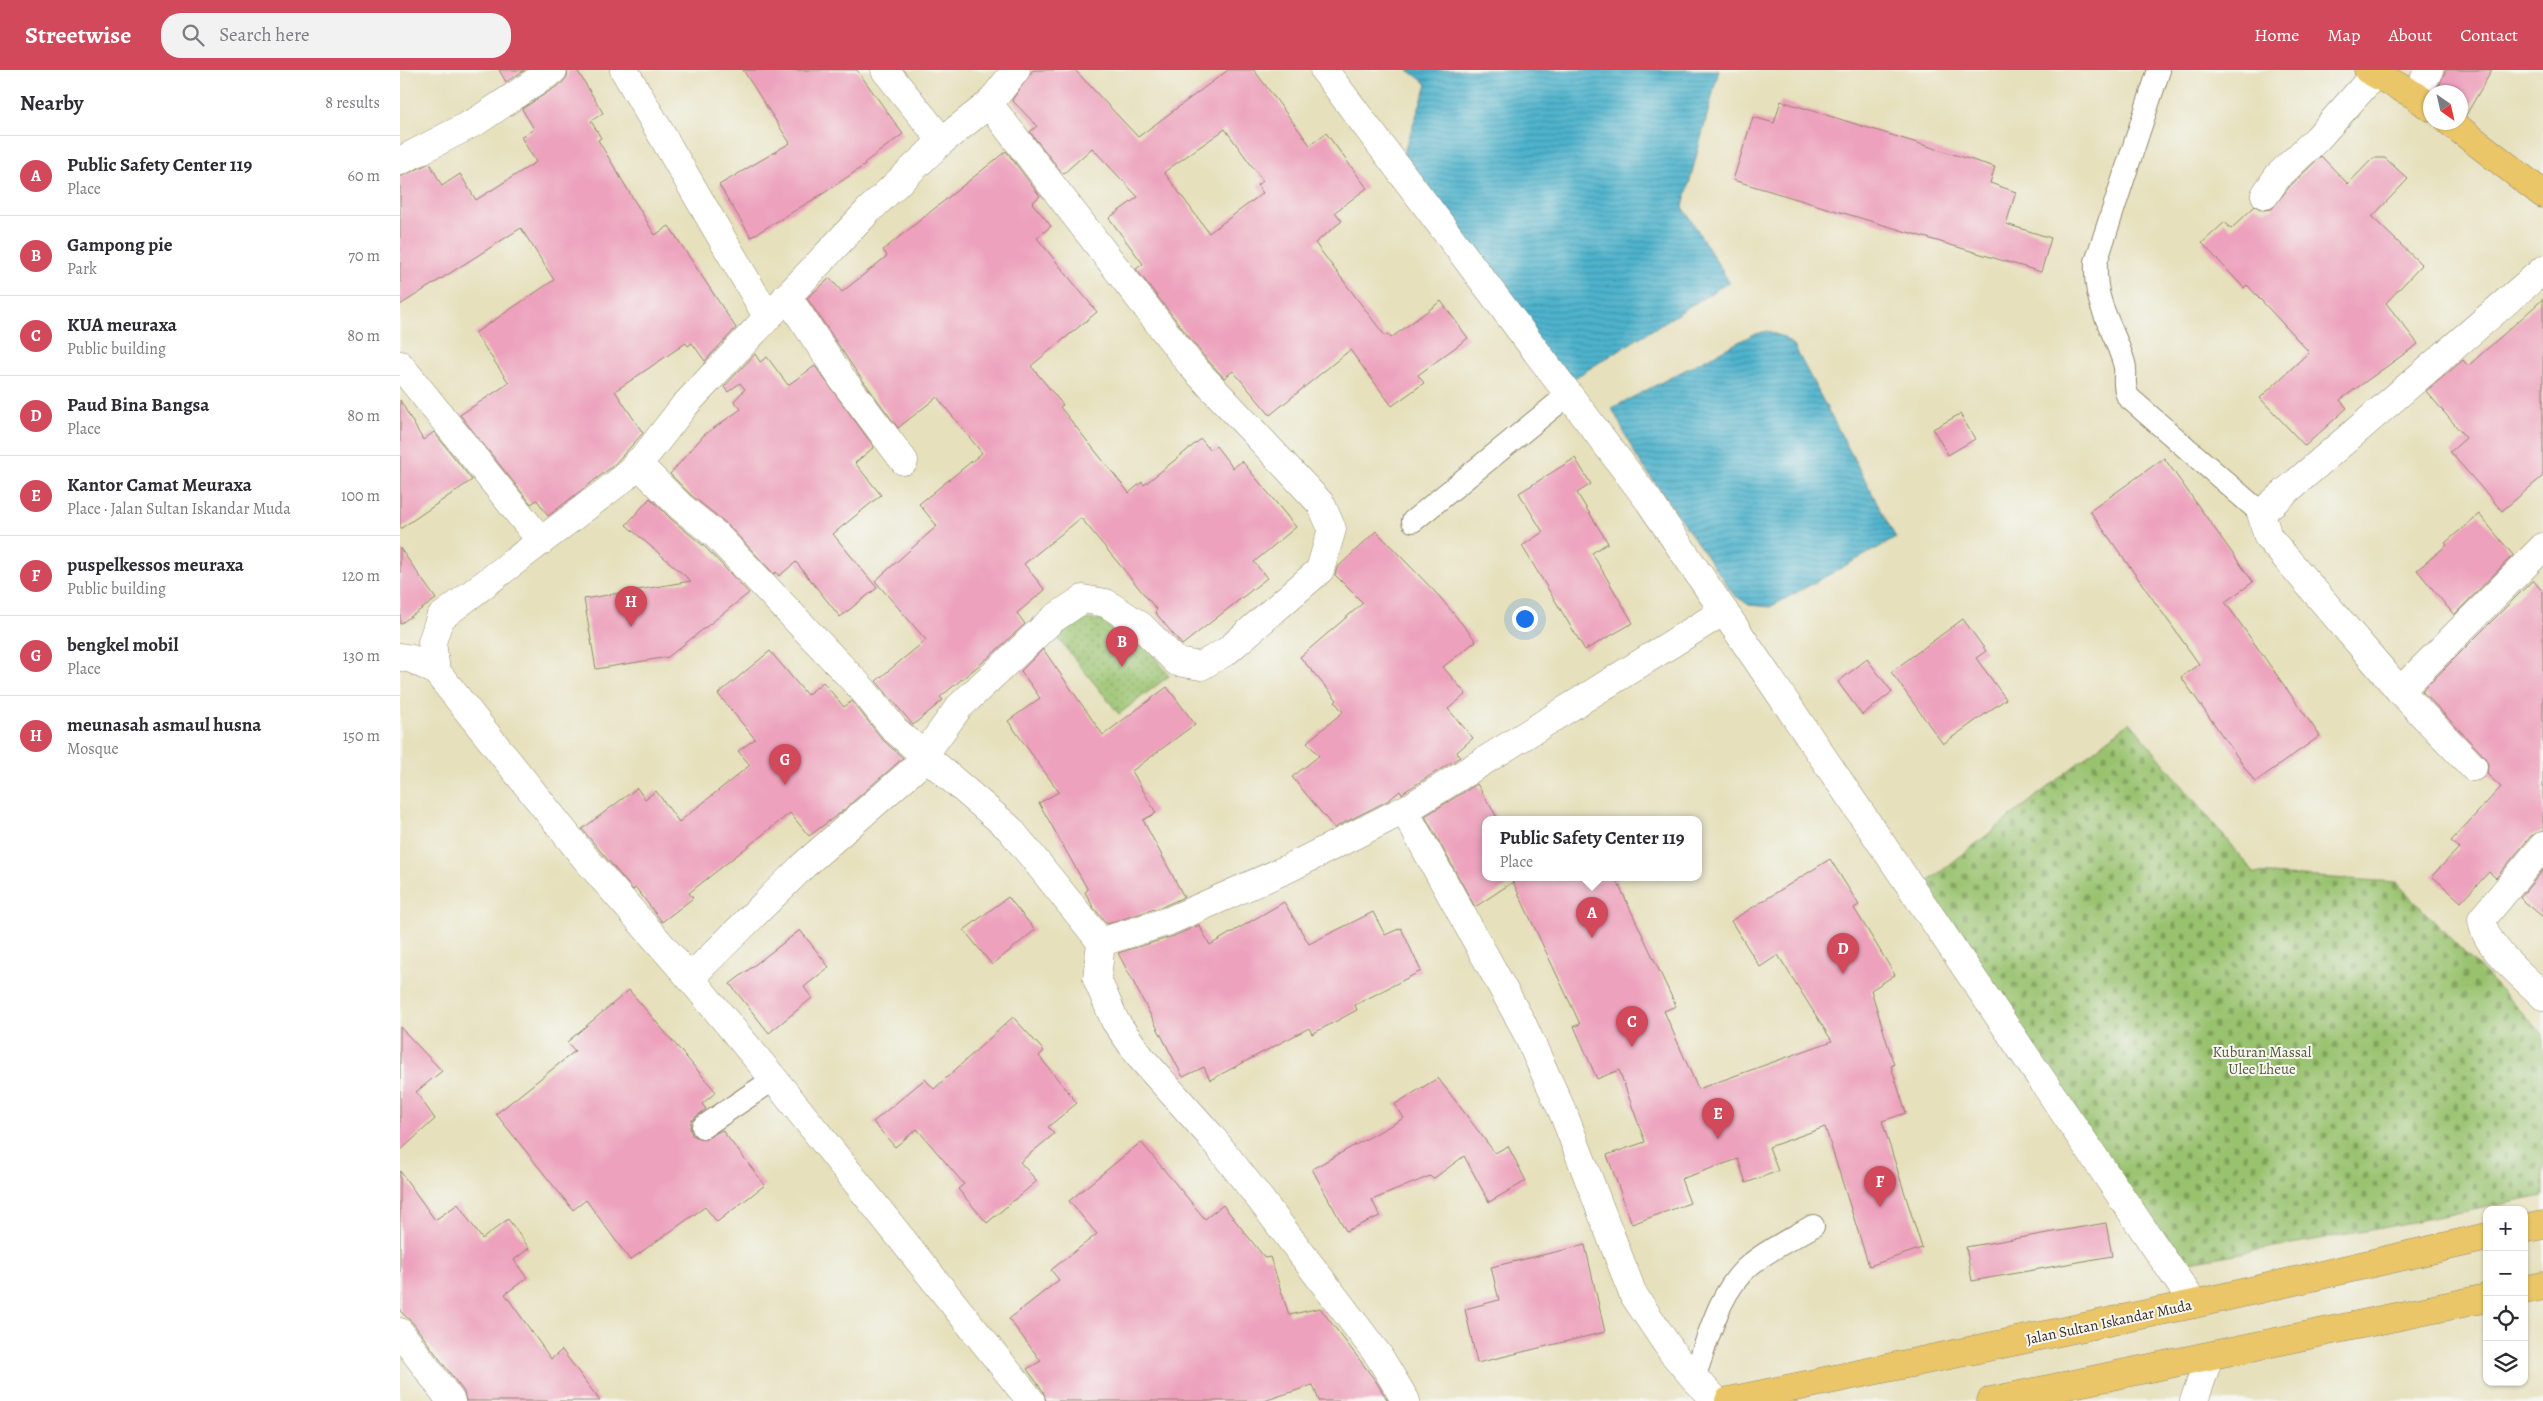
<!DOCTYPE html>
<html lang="en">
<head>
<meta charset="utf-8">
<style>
  body { margin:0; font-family:Alegreya,serif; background:#f2f2f3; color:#2b2b33 }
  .controls { position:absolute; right:15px; bottom:15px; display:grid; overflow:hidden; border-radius:10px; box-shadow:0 1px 4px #0004 }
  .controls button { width:45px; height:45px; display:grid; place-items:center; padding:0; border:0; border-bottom:1px solid #e1e1e2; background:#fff; color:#2b2b33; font:25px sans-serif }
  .compass { position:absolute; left:2023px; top:15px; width:45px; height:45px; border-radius:50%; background:#fff; box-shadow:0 1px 4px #0004; rotate:146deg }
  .you { position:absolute; left:1124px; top:548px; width:18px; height:18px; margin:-12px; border:4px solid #fff; border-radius:50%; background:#1a73e8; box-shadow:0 0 0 8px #1a73e833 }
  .badge { display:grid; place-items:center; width:32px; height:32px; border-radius:50%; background:#d1495b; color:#fff; font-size:16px; font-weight:700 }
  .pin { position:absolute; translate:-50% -41px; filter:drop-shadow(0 1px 2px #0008) }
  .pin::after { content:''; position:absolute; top:26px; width:18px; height:15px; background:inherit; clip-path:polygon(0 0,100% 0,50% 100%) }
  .popup { position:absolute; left:1082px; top:746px; width:220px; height:65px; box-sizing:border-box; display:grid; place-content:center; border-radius:10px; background:#fff; filter:drop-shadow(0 1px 4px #0005); font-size:16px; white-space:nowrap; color:#7c7c81 }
  .popup b { font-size:19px; color:#2b2b33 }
  .popup::after { content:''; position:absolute; left:50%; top:100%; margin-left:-10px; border:10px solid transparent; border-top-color:#fff }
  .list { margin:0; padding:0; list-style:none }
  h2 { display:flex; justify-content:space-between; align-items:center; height:65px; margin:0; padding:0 20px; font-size:21px }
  h2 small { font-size:16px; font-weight:400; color:#7c7c81 }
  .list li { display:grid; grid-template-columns:32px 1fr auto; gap:15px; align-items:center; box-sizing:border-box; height:80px; padding:0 20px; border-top:1px solid #e1e1e2 }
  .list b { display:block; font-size:19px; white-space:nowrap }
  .list p { margin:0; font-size:16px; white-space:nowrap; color:#7c7c81 }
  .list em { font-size:16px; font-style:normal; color:#7c7c81 }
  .icon { flex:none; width:28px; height:28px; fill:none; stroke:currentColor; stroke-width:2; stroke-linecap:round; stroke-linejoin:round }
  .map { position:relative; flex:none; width:2143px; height:1331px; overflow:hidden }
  header { display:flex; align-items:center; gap:30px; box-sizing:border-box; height:70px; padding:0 25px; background:#d1495b; color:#fff }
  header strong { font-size:24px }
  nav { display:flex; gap:28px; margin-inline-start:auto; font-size:18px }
  .search { width:350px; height:45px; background:#f2f2f3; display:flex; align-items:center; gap:12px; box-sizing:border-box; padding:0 18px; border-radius:20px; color:#7c7c81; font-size:19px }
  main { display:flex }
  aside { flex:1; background:#fff }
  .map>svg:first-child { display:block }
  .grass { fill:url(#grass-dots); stroke:#6a7646 }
  .cemetery { fill:url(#cemetery-stones); stroke:#6a7646 }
  .water { fill:url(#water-rules); stroke:#446e76 }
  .building { fill:#eda1bc; fill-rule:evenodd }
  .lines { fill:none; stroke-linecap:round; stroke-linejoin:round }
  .lane-casing { stroke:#90856d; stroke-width:24 }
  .street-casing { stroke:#90856d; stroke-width:29 }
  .highway-casing { stroke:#90856d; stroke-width:29 }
  .lane { stroke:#fff; stroke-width:22 }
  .street { stroke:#fff; stroke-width:28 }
  .highway { stroke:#eac669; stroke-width:28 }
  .labels { text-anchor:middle; stroke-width:4; stroke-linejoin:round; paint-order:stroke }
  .park-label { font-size:15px; fill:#575836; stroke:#f6f6f2 }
  .street-label { font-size:15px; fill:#3b2a1e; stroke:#f6f6f2 }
</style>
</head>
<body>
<header>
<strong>Streetwise</strong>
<div class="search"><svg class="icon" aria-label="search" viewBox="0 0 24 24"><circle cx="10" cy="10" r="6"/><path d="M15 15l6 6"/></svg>Search here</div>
<nav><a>Home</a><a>Map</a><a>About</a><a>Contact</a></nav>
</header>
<main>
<aside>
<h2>Nearby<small>8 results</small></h2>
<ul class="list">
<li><span class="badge">A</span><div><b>Public Safety Center 119</b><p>Place</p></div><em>60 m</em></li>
<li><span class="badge">B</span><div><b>Gampong pie</b><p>Park</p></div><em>70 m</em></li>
<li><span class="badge">C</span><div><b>KUA meuraxa</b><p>Public building</p></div><em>80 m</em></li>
<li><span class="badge">D</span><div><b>Paud Bina Bangsa</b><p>Place</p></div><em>80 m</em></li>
<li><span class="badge">E</span><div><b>Kantor Camat Meuraxa</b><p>Place · Jalan Sultan Iskandar Muda</p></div><em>100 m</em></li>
<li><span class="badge">F</span><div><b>puspelkessos meuraxa</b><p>Public building</p></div><em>120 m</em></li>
<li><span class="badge">G</span><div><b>bengkel mobil</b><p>Place</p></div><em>130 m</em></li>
<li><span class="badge">H</span><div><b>meunasah asmaul husna</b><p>Mosque</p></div><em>150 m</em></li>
</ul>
</aside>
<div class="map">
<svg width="2143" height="1331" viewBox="0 0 2143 1331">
  <defs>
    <pattern id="grass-dots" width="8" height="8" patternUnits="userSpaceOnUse" patternTransform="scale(1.25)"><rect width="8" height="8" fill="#99c26e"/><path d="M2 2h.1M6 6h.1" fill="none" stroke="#7e9e5a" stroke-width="1.8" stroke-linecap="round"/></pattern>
    <pattern id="cemetery-stones" width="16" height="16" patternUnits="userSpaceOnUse" patternTransform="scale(1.25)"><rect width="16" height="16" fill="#99c26e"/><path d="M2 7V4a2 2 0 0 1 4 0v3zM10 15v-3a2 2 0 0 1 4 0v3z" fill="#7e9e5a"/></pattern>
    <pattern id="water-rules" width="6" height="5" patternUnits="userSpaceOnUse" patternTransform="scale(1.25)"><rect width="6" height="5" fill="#4eb3cd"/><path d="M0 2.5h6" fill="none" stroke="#4292a6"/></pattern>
  </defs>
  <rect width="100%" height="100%" fill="#f6f6f2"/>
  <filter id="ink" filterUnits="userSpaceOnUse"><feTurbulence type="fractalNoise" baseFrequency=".02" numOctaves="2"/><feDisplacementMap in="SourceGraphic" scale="10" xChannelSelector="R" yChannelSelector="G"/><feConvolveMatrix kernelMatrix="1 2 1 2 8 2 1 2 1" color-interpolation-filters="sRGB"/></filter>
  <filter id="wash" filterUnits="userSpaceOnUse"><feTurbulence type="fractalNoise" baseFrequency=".0096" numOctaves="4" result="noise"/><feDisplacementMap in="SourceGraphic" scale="20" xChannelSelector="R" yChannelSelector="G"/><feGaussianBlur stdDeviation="1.12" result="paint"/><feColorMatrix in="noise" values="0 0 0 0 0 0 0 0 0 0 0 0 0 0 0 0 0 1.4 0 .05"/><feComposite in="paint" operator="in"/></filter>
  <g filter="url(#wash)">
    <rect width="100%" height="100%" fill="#e6e0bc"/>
    <path class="grass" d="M684,549C691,550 700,549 708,551C729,555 757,588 769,606L719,644L652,561Z"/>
    <path class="cemetery" d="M1730,652L1854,803L1996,812L2143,964V1126L1976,1159L1773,1195L1520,818Z"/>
    <g class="water">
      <path d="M1008,0H1319L1283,137L1329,212L1160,317L1003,85L1027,14Z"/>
      <path d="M1367,261L1383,267L1394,276L1496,468L1370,537L1349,535L1334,525L1236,386L1212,338L1352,265Z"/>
    </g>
    <g id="blocks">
      <g class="building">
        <path d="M99,0H125L106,12Z"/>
        <path d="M168,0H177L203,43L191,51L201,68L198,70L255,165L269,156L336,258L305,291L292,273L288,276L286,273L215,321L243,363L213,396L148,446L137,430L131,434L60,345L109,313L75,263L154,210L121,158L0,235V107L30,93L42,116L60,104L76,130L136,92L121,67L134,59L122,39L162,13L167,7Z"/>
        <path d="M343,0H457L503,64L464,93L465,95L424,123L351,167L319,115L390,73Z"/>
        <path d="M633,0H675L738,67L828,0H854L910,75L926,63L967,118L935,142L942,151L915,173L985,266L988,264L991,268L1041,231L1068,268L1018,305L1024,313L992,336L950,280L870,345L833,301L824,308L803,285L736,199L743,194L709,148L738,127L692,78L663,104L630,62L637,56L612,30ZM825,59L863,111L857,115L863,123L809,163L764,102Z"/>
        <path d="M2046,0H2092L2066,45L2060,40V22H2036Z"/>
        <path d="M1381,31L1595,97L1590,113L1616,122L1606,154L1651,168L1641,202L1333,110L1353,47L1374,53Z"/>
        <path d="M606,81L640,126L632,133L651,156L637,168L697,242L631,296L663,335L660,337L729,423L742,412L744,415L801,369L810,380L816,376L833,398L842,391L896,457L854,492L867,508L782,575L755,542L757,540L681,448L624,494L645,520L617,543L625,554L588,588L540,627L543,630L513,655L476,611L526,570L475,511L537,456L519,434L582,383L537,327L498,358L456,301L407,228L430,208L442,222L487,186L483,180Z"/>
        <path d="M1921,86L1948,114L1973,88H1985L2008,109L1972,147L2022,195L1986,233L2018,274L1940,330L1947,338L1905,376L1860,328L1909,282L1847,215L1844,218L1802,173L1825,152L1831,159L1855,136L1863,140L1872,139L1890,116Z"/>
        <path d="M2143,229V406L2102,441L2050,382L2066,368L2026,321L2063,290L2068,296Z"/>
        <path d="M355,284L360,292L367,287L388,315L415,296L474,377L455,393L481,425L433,464L477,518L440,547L396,492L379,506L376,502L374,504L327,454L291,425L270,404L304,365L341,339L334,331L345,319L340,313L328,322L324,317Z"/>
        <path d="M0,330L23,370L34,362L72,410L0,459Z"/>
        <path d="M1560,344L1575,369L1548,385L1533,359Z"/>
        <path d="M1175,388L1191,414L1177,423L1208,473L1192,483L1233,553L1185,580L1122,476L1143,462L1119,423Z"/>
        <path d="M1764,388L1853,512L1825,532L1920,666L1855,712L1781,607L1799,594L1690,441Z"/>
        <path d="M250,428L271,449L305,477L349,523L268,587L196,599L184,529L291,511L226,455Z"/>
        <path d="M2079,444L2113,485L2054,545L2017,500L2047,475L2045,473Z"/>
        <path d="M976,461L1039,526L1076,571L1043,597L1066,624L1048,639L1073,668L1057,682L1060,687L1004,722L1002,724L1000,721L989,730L934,758L892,707L919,686L907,672L943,642L935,632L937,630L900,587L963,533L935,505L937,498Z"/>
        <path d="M0,478L36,529L0,554Z"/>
        <path d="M2133,510L2143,522V761L2131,766L2096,808L2089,802L2061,832L2032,806L2059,778L2051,771L2101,717L2087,704L2088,694L2084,686L2022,621Z"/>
        <path d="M1563,549L1586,581L1576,588L1606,629L1543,674L1491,602Z"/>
        <path d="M643,579L703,665L767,617L795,654L732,701L756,743L743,750L784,827L764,836L707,854L693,837L685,822L688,820L639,733L659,722L608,651L640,628L621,601Z"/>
        <path d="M370,581L407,625L423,612L444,637L452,631L483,670L503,688L440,743L409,766L390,743L289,823L293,828L262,852L236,818L233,820L182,759L237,718L245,729L256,721L279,752L350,695L338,681L355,669L318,624Z"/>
        <path d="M1467,589L1492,622L1462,645L1438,612Z"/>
        <path d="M1077,714L1098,749H1086V807H1215L1276,936L1264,941L1298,1019L1432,971L1378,885L1360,897L1331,851L1430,789L1459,835L1454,838L1495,905L1471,920L1494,995L1491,996L1506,1043L1482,1051L1522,1178L1469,1196L1425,1057L1369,1077L1378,1101L1346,1113L1338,1089L1281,1109L1290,1133L1232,1154L1207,1085L1245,1072L1219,1000L1197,1009L1174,956L1180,954L1113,812L1075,837L1025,746Z"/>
        <path d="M2143,800V847L2120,828Z"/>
        <path d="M608,827L635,860L592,895L564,860Z"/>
        <path d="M884,832L909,874L973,842L985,865L1001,858L1021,901L955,935L957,940L912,964L909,958L810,1010L804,997L783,1007L718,883L774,866L799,855L810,875Z"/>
        <path d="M400,860L429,897L404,917L412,928L369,963L330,914Z"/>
        <path d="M229,920L316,1022L302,1034L306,1039L291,1051L290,1058L292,1065L304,1070L322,1060L365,1115L317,1152L305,1137L230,1190L186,1130L173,1140L96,1044L175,981L167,972Z"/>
        <path d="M613,947L644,981L639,986L677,1033L648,1057L654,1064L620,1092L637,1111L587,1153L558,1119L564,1114L517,1059L495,1077L473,1052L525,1009L534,1019Z"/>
        <path d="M0,957L42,1001L16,1022L35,1049L0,1081Z"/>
        <path d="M1038,1008L1095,1083L1108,1076L1126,1111L1089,1132L1064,1086L1033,1109L1030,1106L972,1130L980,1146L946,1161L912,1099L1004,1048L995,1034Z"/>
        <path d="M741,1072L805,1149L823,1135L865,1188L870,1187L889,1245L920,1238L975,1310L988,1331H919L913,1315L864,1331H646L643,1321L627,1299L641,1291L609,1249L659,1210L651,1200L697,1164L669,1131Z"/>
        <path d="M0,1101L35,1150L58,1134L82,1169L108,1149L129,1178L114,1190L127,1208L105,1224L151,1289L162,1280L200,1331H66L64,1322L13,1253L0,1241Z"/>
        <path d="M1706,1153L1712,1186L1572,1211L1566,1177Z"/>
        <path d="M1185,1175L1205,1262L1077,1293L1065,1239L1099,1230L1091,1197Z"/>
      </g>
    </g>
  </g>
  <g filter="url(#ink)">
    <use href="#blocks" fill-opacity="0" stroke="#90856d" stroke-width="1"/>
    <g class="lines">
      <defs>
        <g id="lane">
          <path d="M1759,0L1696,192C1694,237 1712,253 1724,293C1728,305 1721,311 1728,327L1861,443"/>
          <path d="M1013,451L1169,324"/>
          <path d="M303,1057L374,1009"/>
          <path d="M1294,1308C1308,1270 1318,1221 1351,1194C1369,1179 1393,1168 1413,1156"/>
        </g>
        <g id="street">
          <path d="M224,0L367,246"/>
          <path d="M485,0L542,71"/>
          <path d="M616,0L589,34L542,71L468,141L285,335L249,381L224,408L40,548L32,572L36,601L186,789L290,908L374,1009L631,1331"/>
          <path d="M924,0L1249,431L1794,1234"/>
          <path d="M2016,26L2029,0"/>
          <path d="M0,91L77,51L153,0"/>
          <path d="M1865,125L1878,106L1917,69L1975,4"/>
          <path d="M387,226L443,310L504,391"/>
          <path d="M0,295L141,471"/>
          <path d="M237,393L281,437L316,465L463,620L495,660L610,759L701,872L697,909L715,951L742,989L809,1064L857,1125L979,1286L1006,1331"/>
          <path d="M0,587L12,589L36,601"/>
          <path d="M2000,621L1868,467L1861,443L2143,200"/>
          <path d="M2073,697L2000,621L2143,477"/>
          <path d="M1004,740L1122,953L1164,1045L1233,1224L1272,1282L1294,1308L1317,1331"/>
          <path d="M2143,776L2082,849C2083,876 2125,907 2143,926"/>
          <path d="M701,872L769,851L887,799L1012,736L1324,541"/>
          <path d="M290,908L404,795L514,699L559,637L653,549L683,529L706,533L741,556L777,592L801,596L827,581L920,500L932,459L921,434L791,295L589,34"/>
          <path d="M0,1262L51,1331"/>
          <path d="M1794,1331L1809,1287"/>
        </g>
        <g id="highway">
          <path d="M1968,0L2016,26L2030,37"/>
          <path d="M2050,52L2143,124"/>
          <path d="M2124,1159L2143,1155"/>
          <path d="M2124,1220L2143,1216"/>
          <path d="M1329,1331L1794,1234L2087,1167"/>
          <path d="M1591,1331L2087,1228"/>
        </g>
      </defs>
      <use href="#lane" class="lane-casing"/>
      <use href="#street" class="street-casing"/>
      <use href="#highway" class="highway-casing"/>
      <use href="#lane" class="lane"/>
      <use href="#street" class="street"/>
      <use href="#highway" class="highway"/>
    </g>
  </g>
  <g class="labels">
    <g class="park-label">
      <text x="1862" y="987">Kuburan Massal<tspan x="1862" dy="17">Ulee Lheue</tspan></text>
    </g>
    <g class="street-label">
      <text transform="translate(1709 1252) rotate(-12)" y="5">Jalan Sultan Iskandar Muda</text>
    </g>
  </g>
</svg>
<div class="controls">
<button>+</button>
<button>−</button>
<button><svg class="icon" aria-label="locate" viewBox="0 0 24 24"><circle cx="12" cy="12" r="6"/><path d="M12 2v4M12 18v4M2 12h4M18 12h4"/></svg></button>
<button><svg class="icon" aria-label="layers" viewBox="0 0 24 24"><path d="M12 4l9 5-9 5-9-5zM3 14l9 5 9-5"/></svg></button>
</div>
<svg class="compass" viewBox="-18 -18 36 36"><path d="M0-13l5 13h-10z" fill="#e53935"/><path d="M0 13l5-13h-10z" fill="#7c7c81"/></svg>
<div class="you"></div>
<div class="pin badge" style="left:1192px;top:868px">A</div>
<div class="popup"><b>Public Safety Center 119</b>Place</div>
<div class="pin badge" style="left:722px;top:597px">B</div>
<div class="pin badge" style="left:1232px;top:977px">C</div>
<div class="pin badge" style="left:1443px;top:904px">D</div>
<div class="pin badge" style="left:1318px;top:1069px">E</div>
<div class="pin badge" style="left:1480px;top:1137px">F</div>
<div class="pin badge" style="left:385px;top:715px">G</div>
<div class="pin badge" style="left:231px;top:557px">H</div>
</div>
</main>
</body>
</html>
